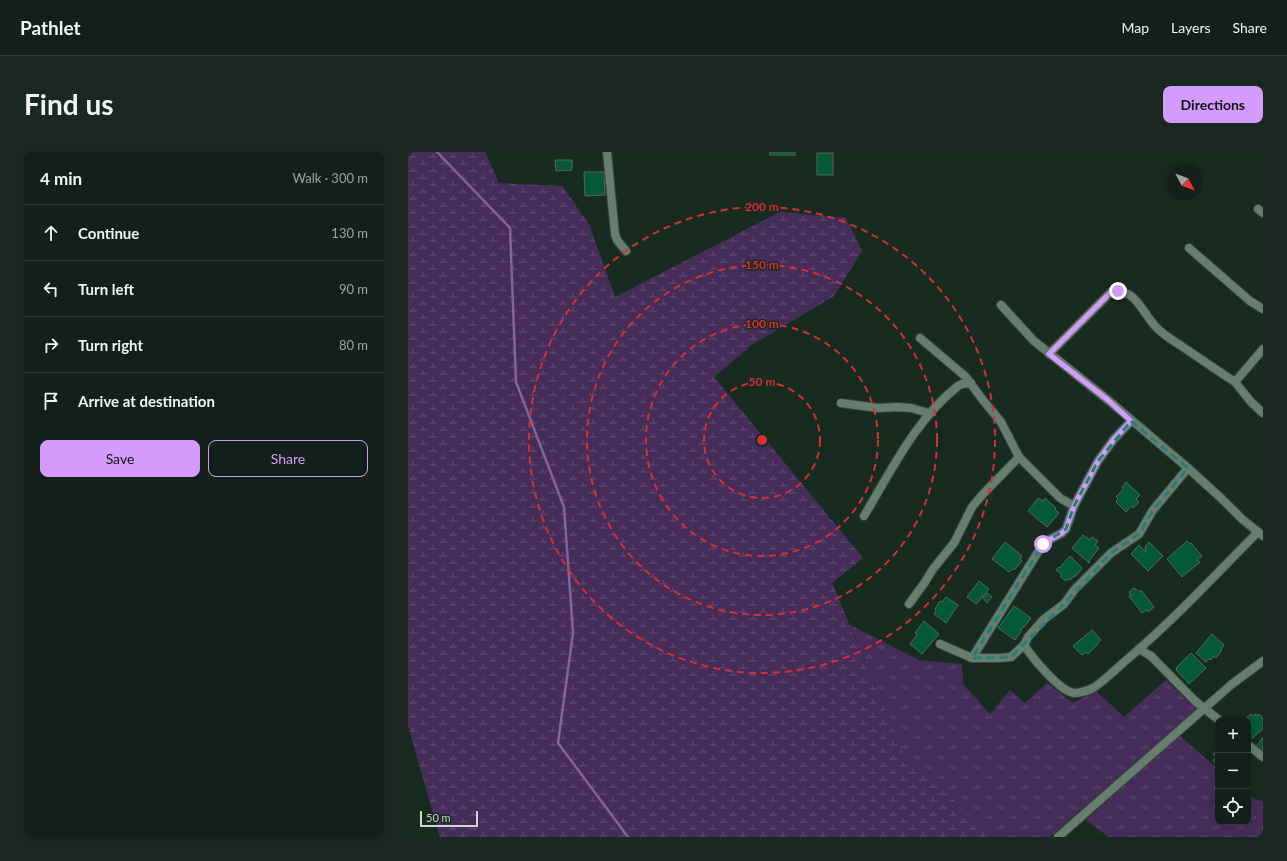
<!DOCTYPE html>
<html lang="en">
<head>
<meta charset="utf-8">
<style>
  body { margin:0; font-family:Lato,sans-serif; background:#1b2822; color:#f1f3f6 }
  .controls { position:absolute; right:12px; bottom:12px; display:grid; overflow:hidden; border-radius:8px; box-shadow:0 2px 10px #0003 }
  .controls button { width:36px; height:36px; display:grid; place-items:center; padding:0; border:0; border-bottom:1px solid #313e38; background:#122019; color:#f1f3f6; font:20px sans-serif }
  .compass { position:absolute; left:759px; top:12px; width:36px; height:36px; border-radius:50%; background:#122019; box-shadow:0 2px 10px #0003; rotate:131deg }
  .scale { position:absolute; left:12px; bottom:10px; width:58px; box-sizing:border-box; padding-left:4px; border:2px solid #cbd7d0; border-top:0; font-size:11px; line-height:14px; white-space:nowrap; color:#cbd7d0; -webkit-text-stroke:3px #182b21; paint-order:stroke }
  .stop { position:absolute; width:12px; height:12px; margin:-9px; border:3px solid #d39cfc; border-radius:50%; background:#fff }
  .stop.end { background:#d39cfc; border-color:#fff; box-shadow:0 1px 4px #0008 }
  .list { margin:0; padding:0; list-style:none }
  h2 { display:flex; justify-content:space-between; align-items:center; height:52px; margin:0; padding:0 16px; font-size:17px }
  h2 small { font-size:13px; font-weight:400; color:#9ca3a2 }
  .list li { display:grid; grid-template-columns:26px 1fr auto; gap:12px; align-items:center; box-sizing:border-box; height:56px; padding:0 16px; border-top:1px solid #313e38 }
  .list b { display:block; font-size:15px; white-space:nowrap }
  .list em { font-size:13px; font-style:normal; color:#9ca3a2 }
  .actions { display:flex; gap:8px; padding:12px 16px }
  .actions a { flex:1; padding:9px 0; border:1px solid #d39cfc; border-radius:8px; text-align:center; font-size:14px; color:#d39cfc }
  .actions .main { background:#d39cfc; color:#111 }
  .icon { flex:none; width:22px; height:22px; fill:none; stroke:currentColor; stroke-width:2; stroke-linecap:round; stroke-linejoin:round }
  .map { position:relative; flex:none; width:855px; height:685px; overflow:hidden; border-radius:8px }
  header { display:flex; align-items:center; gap:24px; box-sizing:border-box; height:56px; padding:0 20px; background:#122019; border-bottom:1px solid #313e38 }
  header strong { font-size:19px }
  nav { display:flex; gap:22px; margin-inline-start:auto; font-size:14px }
  .intro { display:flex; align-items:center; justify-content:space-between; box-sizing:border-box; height:96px; padding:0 24px }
  h1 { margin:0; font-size:28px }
  .button { padding:10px 18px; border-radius:8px; background:#d39cfc; color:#111; font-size:14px; font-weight:700 }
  main { display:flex; gap:24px; padding:0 24px }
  aside { flex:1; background:#122019; border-radius:8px; box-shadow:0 2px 10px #0003 }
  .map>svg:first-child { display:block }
  .grass { fill:url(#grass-tufts) }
  .wetland { fill:url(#wetland-marsh) }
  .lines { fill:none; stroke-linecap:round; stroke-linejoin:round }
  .stream { stroke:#83639c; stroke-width:2.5 }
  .building { fill:#045936; stroke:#53675b }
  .minor-casing { stroke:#37473d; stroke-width:10 }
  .minor { stroke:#677d6f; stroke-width:8 }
  .route { stroke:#d39cfc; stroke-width:5 }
  .marked { fill:none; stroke:#228078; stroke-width:3; stroke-dasharray:8 5; stroke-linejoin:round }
  .ring { fill:none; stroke:#d53130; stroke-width:2; stroke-dasharray:7 5 }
  .centre { fill:#d53130; stroke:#182b21; stroke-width:2 }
  .ring-label { font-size:12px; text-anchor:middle; font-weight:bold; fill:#d53130; stroke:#182b21; stroke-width:3; stroke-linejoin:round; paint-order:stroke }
</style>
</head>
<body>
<header>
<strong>Pathlet</strong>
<nav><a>Map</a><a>Layers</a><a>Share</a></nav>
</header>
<div class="intro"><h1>Find us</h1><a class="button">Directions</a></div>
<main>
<aside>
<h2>4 min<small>Walk · 300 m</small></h2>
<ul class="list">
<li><svg class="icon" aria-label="ahead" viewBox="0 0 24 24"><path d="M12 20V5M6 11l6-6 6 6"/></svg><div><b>Continue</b></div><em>130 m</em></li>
<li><svg class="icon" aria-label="left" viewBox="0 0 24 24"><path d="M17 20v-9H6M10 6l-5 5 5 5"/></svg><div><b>Turn left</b></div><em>90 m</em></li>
<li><svg class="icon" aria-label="right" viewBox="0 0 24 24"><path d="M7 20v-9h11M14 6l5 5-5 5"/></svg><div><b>Turn right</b></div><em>80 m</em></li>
<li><svg class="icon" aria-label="arrive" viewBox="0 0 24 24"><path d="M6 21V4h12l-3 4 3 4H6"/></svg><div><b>Arrive at destination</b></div></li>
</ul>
<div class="actions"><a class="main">Save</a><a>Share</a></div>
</aside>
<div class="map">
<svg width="855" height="685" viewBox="0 0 855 685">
  <defs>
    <pattern id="grass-tufts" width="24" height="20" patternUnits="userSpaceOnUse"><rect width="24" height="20" fill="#462d59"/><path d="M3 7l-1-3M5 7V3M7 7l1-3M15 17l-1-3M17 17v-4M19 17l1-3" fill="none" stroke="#5f4b70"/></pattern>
    <pattern id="wetland-marsh" width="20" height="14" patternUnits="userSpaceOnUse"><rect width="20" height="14" fill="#462d59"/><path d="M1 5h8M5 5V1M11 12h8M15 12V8" fill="none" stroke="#5f4b70"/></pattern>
  </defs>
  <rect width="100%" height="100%" fill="#182b21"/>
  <g class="grass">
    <path d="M442,473L511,508L554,512L555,532L582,562L602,538L617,551L639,531L665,551L688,539L716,565L758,528L789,558L642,685H585L495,601Z"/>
    <path d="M771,583L810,617V670H840V643L846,647L855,649V685H701L678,668Z"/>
  </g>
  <path class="wetland" d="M0,0H77L91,31L154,34L181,72L207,145L372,60L438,66L454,99L426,144L344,193L306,225L455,406L424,431L495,600L585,685H32L0,574Z"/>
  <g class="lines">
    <path class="stream" d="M29,0L102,76L108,230L156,355L165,481L150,591L220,685"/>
  </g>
  <g class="building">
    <rect x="362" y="0" width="25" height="3"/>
    <rect x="409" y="1" width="16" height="22"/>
    <path d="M147,8H164V18L148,19Z"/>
    <path d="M176,20H196L197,43L177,44Z"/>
    <path d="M718,330L732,343L728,347L731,350L725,356L723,354L718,360L708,350L710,347L708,345L716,336L714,335Z"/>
    <path d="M630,346L635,349L637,346L648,356L647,357L651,361L639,375L620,359Z"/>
    <path d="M675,383L682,388L684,385L690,389L687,393L691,396L681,409L682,410L681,411L664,396Z"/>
    <path d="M779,389L782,392L783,391L794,404L789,408L792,410L774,425L759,407Z"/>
    <path d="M597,390L614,404L612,407L614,409L606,418L604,417L601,420L584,407Z"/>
    <path d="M741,390L755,404L740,419L723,402L731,393L738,400L737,395Z"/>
    <path d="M662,404L674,416L668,424H666L662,428L660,427L658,429L653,425V422L648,418L651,415L652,416L654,414V412H655Z"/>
    <path d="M571,429L581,437L575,444H573V447L568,452L559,445Z"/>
    <path d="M726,436L730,439H734L746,455L740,460L738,458L734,461L721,444L723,443L721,440Z"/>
    <path d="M579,441L584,445L579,451L574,445H576Z"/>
    <path d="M538,445L550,453L538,471L526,462L528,458L527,457L532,449L534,450Z"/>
    <path d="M606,454L623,466L616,475H615L613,477L614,478L607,488L590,476Z"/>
    <path d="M516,469L531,482L514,502L502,492L509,483L507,481Z"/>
    <path d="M684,478L693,488L689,491L690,492L680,502L678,500L674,503L665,494Z"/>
    <path d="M804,482L816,493L813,497L814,498L808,506L806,504L803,508L802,506L798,510L788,501Z"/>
    <path d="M783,501L798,516L781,532L768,518L769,517L768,516Z"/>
    <path d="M843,562L845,564L847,562L850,564L851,562L855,566V577L841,589L840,588V568H834L835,566L837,567Z"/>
    <path d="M855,585V603L847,596Z"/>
    <path d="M810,596V613L805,609L808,605L805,602Z"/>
  </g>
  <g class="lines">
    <defs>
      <g id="minor">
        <path d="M199,0L207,82L209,88L218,99"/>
        <path d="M850,57L855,61"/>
        <path d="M781,96L842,149L855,157"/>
        <path d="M593,153L626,189L700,248L780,316L814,347L834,367L855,384"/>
        <path d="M512,186L558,225L574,247L593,270L611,305L652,346L666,354"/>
        <path d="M641,202L703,140C729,136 733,160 748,175C756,184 768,190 778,197C794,208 810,219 827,230L855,197"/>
        <path d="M827,230L843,250L855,261"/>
        <path d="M433,251L470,256L491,255L503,256L521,261"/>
        <path d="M456,364C483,319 508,267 550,234L554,232L563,231"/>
        <path d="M501,452L517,430L525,417L546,391L564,355L575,342L611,305"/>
        <path d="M532,492L564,506H590L603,505L616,493L620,485L635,468L656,452L667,437L703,401L731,382L745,358L780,316"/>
        <path d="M616,493C624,505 651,539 666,541C671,541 678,539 683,537C692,533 708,517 716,510C764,470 806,424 850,380"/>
        <path d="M731,497L743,504L787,549L811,568"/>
        <path d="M564,506L635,392L639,389L654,381L658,377L666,354L690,309L706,287L723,269"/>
        <path d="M840,593L855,605"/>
        <path d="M650,685L824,532L855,509"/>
      </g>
    </defs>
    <use href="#minor" class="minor-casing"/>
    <use href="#minor" class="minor"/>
  </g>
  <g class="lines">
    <path class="route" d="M635,392L639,389L654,381L658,377L666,354L690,309L706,287L723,269L700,248L641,202L703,140L710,139"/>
  </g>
  <path class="marked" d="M723,269L780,316L745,358L731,382L703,401L656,452L603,505L564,506L635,392L658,377L666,354L690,309Z"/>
  <g class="ring">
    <circle cx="354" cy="288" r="58"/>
    <circle cx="354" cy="288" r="116"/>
    <circle cx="354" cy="288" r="175"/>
    <circle cx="354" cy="288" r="233"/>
  </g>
  <circle cx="354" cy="288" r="6" class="centre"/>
  <g class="ring-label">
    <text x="354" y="59">200 m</text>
    <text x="354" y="117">150 m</text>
    <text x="354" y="176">100 m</text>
    <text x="354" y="234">50 m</text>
  </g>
</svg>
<div class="controls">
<button>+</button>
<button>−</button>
<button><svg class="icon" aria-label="locate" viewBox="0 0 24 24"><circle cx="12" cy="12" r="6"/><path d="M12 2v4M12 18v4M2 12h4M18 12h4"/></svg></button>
</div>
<svg class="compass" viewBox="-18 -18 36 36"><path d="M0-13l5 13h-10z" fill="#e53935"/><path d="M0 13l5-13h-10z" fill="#9ca3a2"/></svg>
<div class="scale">50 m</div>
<div class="stop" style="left:635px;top:392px"></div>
<div class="stop end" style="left:710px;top:139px"></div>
</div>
</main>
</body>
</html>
